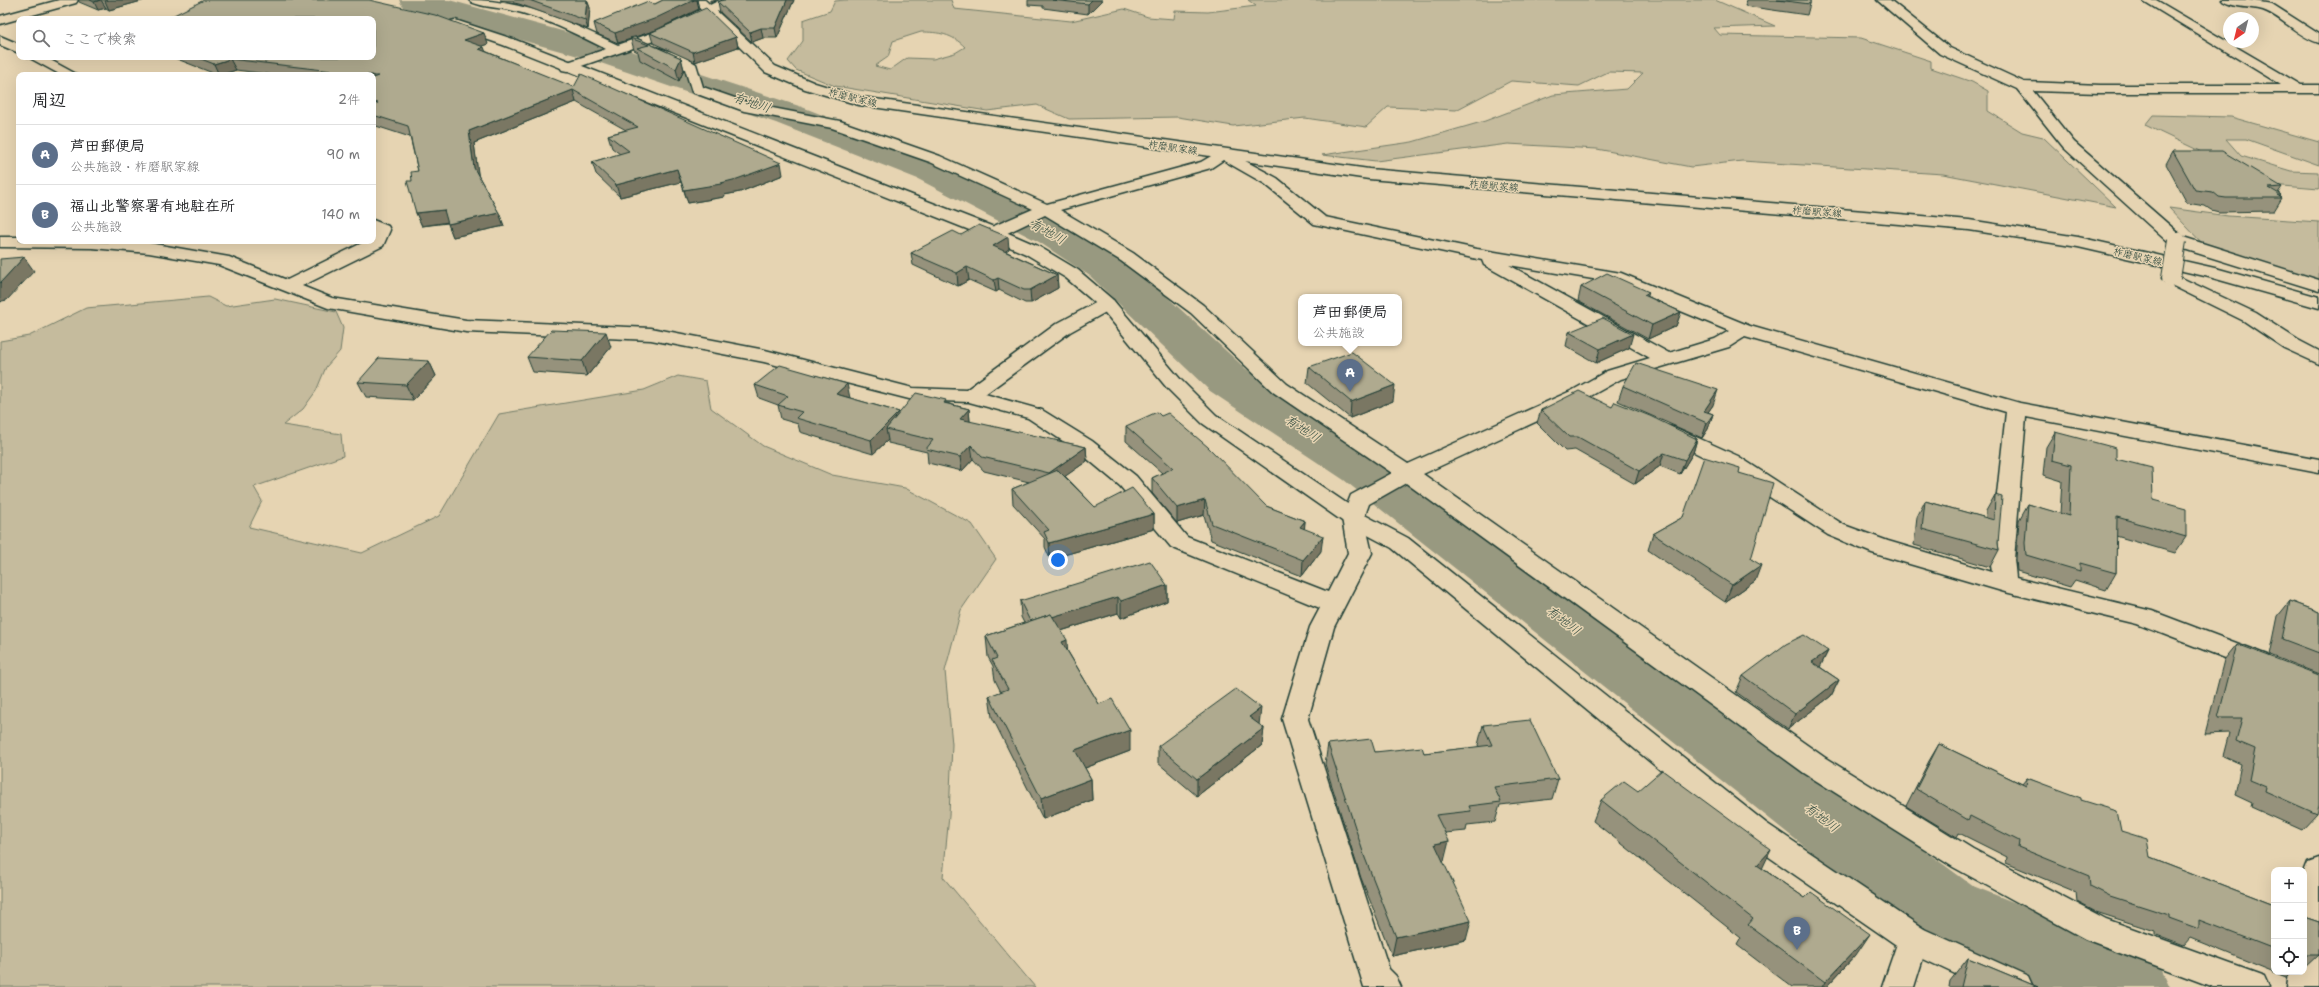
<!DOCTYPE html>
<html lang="ja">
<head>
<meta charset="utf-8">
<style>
  body { margin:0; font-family:"Shantell Sans","Klee One",sans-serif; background:#f2f2f2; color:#202124 }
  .controls { position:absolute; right:12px; bottom:12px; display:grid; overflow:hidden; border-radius:8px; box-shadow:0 4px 16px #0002 }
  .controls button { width:36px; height:36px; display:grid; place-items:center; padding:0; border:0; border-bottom:1px solid #e0e0e0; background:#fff; color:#202124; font:20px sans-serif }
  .compass { position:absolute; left:2223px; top:12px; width:36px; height:36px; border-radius:50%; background:#fff; box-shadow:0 4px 16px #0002; rotate:215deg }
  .you { position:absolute; left:1058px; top:560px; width:14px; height:14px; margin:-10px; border:3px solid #fff; border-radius:50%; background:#1a73e8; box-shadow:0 0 0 6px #1a73e833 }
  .badge { display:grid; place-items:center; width:26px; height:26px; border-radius:50%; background:#c8321e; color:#fff; font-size:13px; font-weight:700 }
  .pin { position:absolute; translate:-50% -33px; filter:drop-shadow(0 1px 2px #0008) }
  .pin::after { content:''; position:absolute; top:21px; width:14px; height:12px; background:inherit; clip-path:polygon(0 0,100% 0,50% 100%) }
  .popup { position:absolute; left:1298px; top:294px; width:104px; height:52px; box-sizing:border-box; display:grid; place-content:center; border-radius:8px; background:#fff; filter:drop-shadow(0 1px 3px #0005); font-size:13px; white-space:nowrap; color:#757577 }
  .popup b { font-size:15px; color:#202124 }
  .popup::after { content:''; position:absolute; left:50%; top:100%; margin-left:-8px; border:8px solid transparent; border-top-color:#fff }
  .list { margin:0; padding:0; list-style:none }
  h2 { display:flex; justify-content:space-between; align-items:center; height:52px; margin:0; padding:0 16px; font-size:17px }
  h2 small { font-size:13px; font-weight:400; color:#757577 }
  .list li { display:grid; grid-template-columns:26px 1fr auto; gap:12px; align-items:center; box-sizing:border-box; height:60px; padding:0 16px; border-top:1px solid #e0e0e0 }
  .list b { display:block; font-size:15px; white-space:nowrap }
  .list p { margin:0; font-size:13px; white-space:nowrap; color:#757577 }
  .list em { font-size:13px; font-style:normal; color:#757577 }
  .icon { flex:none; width:22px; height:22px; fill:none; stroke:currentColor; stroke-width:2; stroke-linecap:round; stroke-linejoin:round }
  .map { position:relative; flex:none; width:2319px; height:987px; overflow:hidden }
  .search { position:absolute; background:#fff; box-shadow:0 4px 16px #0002; left:16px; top:16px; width:360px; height:44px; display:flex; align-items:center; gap:10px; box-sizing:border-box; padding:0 14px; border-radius:8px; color:#757577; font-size:15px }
  .panel { position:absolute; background:#fff; box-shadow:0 4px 16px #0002; left:16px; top:72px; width:360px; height:172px; border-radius:8px }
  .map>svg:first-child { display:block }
  .green { fill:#c5bb9d; stroke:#727c68; fill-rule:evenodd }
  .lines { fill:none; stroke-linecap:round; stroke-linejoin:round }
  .river { fill:#989980; fill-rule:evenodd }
  .minor-casing { stroke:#1f3d34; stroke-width:3 }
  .tertiary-casing { stroke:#1f3d34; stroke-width:3 }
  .secondary-casing { stroke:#1f3d34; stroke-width:3 }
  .minor { fill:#e6d4b2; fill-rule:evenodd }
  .tertiary { fill:#e6d4b2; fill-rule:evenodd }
  .secondary { fill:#e6d4b2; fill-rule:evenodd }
  .minor-bridge-casing { stroke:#1f3d34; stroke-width:20; stroke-linecap:butt }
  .minor-bridge { stroke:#e6d4b2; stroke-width:18 }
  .wall { fill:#96927b; stroke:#1f3d34 }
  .shaded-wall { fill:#7a7764; stroke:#1f3d34 }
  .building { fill:#afaa8f; stroke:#1f3d34 }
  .labels { text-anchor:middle; stroke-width:3; stroke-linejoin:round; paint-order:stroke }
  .far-street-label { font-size:10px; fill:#1f3d34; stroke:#e6d4b2 }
  .water-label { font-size:13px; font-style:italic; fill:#314b3f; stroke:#e6d4b2 }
</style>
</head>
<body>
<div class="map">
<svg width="2319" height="987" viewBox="0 0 2319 987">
  <rect width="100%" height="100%" fill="#e6d4b2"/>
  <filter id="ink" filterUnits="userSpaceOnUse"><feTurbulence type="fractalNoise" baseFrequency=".025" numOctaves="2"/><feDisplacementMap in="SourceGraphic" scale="8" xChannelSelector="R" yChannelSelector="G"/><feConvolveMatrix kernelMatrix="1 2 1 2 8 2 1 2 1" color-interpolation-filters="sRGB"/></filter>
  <g filter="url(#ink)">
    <g class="green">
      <path d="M845,0H951L954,9L1071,21L1124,9L1148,17L1174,19L1175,11L1208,12L1256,6L1248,0H1715L1775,26L1714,28L1720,35L1861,38L1931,61V68L1972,82L1988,91V111L2022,132L2043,137L2116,207L1943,174L1742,161L1691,167L1597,149L1508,144L1376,161L1322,155L1412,142L1485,121L1553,95L1627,89L1643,73L1608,72L1579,86L1511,81L1456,110L1388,107L1366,127L1305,118L1233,126L1178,117L1069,119L1037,105L987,111L835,86L796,70L788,61L803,41V20L830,11L835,1ZM921,32C939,32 952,34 965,47L955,53L933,59L907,58L890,70L875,66L888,57L893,41Z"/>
      <path d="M2153,115L2231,117L2319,142V165L2246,139H2226L2241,156L2291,171L2319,172V189L2271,185L2145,125Z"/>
      <path d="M2169,208L2228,216L2319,222V282L2202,243Z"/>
      <path d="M208,297L226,306L275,299L336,312L343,328L340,351L326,367L316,391L303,409L283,425L341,434L343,456L254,487L262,501L249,527L362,553L439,516L499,414L644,390L678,376L706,381L711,408L763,446L832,475L905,488L972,524L996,559L961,610L945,671L952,744L949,816L943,877L1035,987H0V341L29,336L86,308Z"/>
    </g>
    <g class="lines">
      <path class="river" d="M399,0H449L613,45L802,107L946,163L1069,224L1122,256L1246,369L1384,456L1973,886L2157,959L2170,987H2035L1917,936L1344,480L1210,391L1090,276L1039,242L918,179L776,123L589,59L403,7Z"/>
      <defs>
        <g id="minor">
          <path d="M59,0H78L76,3L0,24V16Z"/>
          <path d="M469,0C524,0 569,22 618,45L657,31L720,0H744L742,3L728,6L665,37L567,71L562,70L560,67L562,64L606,49C576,34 543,17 510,10C501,8 473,6 469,0Z"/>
          <path d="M1877,0H1890L1950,48L2024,82L2100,85H2281L2142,0H2156L2301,85H2319V93H2100L2033,91L2074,142L2183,237L2319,280V291L2171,245L2064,148L2017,89L1940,54Z"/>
          <path d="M2222,0H2248L2272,4L2319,34V43C2298,37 2281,16 2263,10C2254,7 2227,7 2222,0Z"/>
          <path d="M0,36L19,44V53L0,45Z"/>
          <path d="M655,47L679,54L696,64L703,87L752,104L840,121L940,156L1047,204L1201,162L1223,149L1277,178L1325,217L1477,249L1621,273L1750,326L2020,403L2319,459V473L2026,417L2014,559L2016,578L2152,611L2268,655L2272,662L2268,669L2259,671L2137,624L2005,592L1872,553L1828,535L1722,466L1662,436L1659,432L1662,428L1669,426L1676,428L1738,456L1844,525L1888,541L1992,572L1990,559L2006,412L1745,337L1729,347L1621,379L1587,398L1423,474L1824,757L1973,849L2106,919L2264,976L2269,987H2213L2085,939L1953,867L1804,773L1406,483L1369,504L1364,518L1372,553L1334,627L1308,719L1389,969L1396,976L1401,987H1364L1282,719L1310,627L1320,608L1171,547L1120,486L1078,451L1028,418L969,402L913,400L764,362L651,340L466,332L328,308L219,265L149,253L92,248L0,247V237H19V241L149,243L229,257L287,280L366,241H373V220L388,226L390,230L383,246L302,286L332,298L466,320L651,328L765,350L913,388L966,390L1056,324L1101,300H1113L1116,304L1113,308L1070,332L985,394L1042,410L1092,441L1136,476L1187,537L1328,592L1348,553L1342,518L1351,495L1392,473L1273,392L1191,313L1121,261L1045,215L999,237H987L985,233L987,229L1033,209L930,162L832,128L744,111L692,92L685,69C678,65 651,54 649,51ZM1223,160L1265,184L1314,224L1482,260L1484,265L1650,358L1607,371L1573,390L1408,464L1287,384L1203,305L1133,253L1060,210L1211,168ZM1509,265L1611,282L1729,331L1715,339L1669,353Z"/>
          <path d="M28,57H45L78,75H61Z"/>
          <path d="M2171,273L2256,313L2298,340L2319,351V364L2284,348L2244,321L2165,282L2162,278L2165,274Z"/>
          <path d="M2319,858V987H2287L2289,972H2304V872L2308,862Z"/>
          <path d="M1913,925L1924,929L1929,939L1914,987H1882L1902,929Z"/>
        </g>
        <path id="tertiary" d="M455,20L513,39L999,229L1038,246L1078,270L1113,300L1181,380L1216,415L1361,513L1408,538L1766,823L1924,929L2028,976L2033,987H1983L1902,949L1746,841L1392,548L1345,523L1202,423L1167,388L1101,308L1066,278L1026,254L987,237L503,45L451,27L449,24L451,21Z"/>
        <path id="secondary" d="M692,0H705L775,66L815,83L861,97L1369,169L1969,220L2078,237L2219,269L2319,297V308L2209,277L2078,247L1969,230L1369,179L859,105L805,89L765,72Z"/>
      </defs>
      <use href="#minor" class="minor-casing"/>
      <use href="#tertiary" class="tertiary-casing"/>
      <use href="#secondary" class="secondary-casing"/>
      <use href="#minor" class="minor"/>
      <use href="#tertiary" class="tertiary"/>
      <use href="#secondary" class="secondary"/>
      <defs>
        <path id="minor-bridge" d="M2171,278L2177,241"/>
      </defs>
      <use href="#minor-bridge" class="minor-bridge-casing"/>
      <use href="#minor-bridge" class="minor-bridge"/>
    </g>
    <g class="wall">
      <path d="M78,0H145L109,10L106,8L98,10L79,2Z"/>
      <path d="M500,0H587L590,8L588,29L519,4Z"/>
      <path d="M663,0H697L699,9L656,30L635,37L681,58L684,70L679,81L640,60L638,52L634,50L631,39L618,43L597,34L594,23L655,4Z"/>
      <path d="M723,0H794L777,38H763L752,42L720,12L718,2Z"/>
      <path d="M1028,0H1102L1088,14L1043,8V6L1028,5Z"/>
      <path d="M1747,0H1810V4L1807,15L1745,6Z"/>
      <path d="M650,33L736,37L738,47L695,62L653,43Z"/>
      <path d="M488,44L481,46L485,51L783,175L740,192L724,195V197L688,203L681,182L620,197L596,174L592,162L620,154L612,148L608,135L626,130L576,102L474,143L478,175L499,213L504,226L453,237L448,223L422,226L416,213L412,181L418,171L410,137L373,125V75H275L236,70L221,75H218L172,57H373Z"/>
      <path d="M2173,151L2282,187L2278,193L2281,195L2280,196L2282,198L2274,211L2219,212L2211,210L2205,206L2187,203L2166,164Z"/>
      <path d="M961,235L1009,249L1005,251L1057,275L1058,288L1031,303H1025L999,290L996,292L969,280L958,286L913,265L911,253Z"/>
      <path d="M1581,287L1649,292L1647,296L1681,312L1676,326L1648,339L1578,301Z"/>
      <path d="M1569,332L1629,348L1596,363L1566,346Z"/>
      <path d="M611,347L587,376L533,372L527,357Z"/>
      <path d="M429,361L436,376L413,400L366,397L358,382Z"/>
      <path d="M1309,367L1393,401L1350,418L1307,383Z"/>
      <path d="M755,385L850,398L899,412V413L946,403L969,409L970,422L1086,447L1087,461L1065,476L1095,507L1154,514V529L1050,559L1045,547V539L1013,504L1012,489L1029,482L984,471L973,459L962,471L928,463L927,452L888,443V440L873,454L800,432L798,424L781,419L778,405L759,398Z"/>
      <path d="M1623,386L1713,405L1708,412L1713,414L1708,429L1702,438L1618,401Z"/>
      <path d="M1612,407L1697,439L1693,453L1680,474L1660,466L1635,484L1575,450L1565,451L1537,423L1541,410Z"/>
      <path d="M1126,426L1266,506L1305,521L1304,529L1321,551L1302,576L1211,540L1204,515L1177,523L1152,493V478L1162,473L1126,441Z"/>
      <path d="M2055,432L2116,459L2186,537L2175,553L2116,536V573L2106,590L2075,580L2070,587L2017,571L2016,559L2019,520L2028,504L2060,514L2062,481L2043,475L2046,447Z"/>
      <path d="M1739,473L1755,581L1725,602L1648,550L1653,534L1683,517Z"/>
      <path d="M1995,495L1998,543L1999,550L1990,567L1914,545L1917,517L1925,501L1986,518V511Z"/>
      <path d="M1167,585V601L1121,618L1118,613L1061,631L1067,650L1099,704L1130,751L1085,768L1091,779L1092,800L1043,819L992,717L989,696L1001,692L995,680L993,666L988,657L986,636L1024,623L1021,617L1020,601Z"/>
      <path d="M2290,601L2319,612V674L2270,655L2278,616Z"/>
      <path d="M2237,644L2317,814L2302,830L2251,807L2252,803L2235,795L2241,764L2223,756L2229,733L2205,734L2224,660Z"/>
      <path d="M1828,651L1820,667L1839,680L1831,696L1788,729L1736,692L1743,676Z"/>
      <path d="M1259,725L1264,728L1262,745L1197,796L1158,763V746Z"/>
      <path d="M1483,725L1558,779L1552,799L1500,805L1495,822L1467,825L1466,831L1445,833L1444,861H1443L1466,940L1392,956L1361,878L1325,764L1328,744L1375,752L1424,753L1479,747L1478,745Z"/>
      <path d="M1939,744L2022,784L2027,778L2081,800L2121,831L2150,857L2274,905V972L2190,938L2184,945L2155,934V931L2096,912L2077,902L2076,892L2006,863L2007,857L1959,833L1957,837L1906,806L1929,761Z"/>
      <path d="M1638,791L1762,868L1805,898L1856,955L1826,987H1792L1737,945L1741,938L1593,821L1601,800Z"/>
      <path d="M2304,917L2319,922V955L2304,969Z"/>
      <path d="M1968,958L2038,987H1949L1950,981Z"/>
      <path d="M2274,972H2292L2287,977Z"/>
    </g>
    <g class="shaded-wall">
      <path d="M101,0L106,8L98,10L94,2Z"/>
      <path d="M109,0H145L109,10L105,1Z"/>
      <path d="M587,0L590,8L588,29L585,20Z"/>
      <path d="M694,0H697L699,9L656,30L632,38H630L631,39L618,43L615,33Z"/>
      <path d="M710,0H717L710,3Z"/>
      <path d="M787,0H794L777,38L775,28Z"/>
      <path d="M1092,0H1102L1088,14V4Z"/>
      <path d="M761,28L763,38L752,42L750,32Z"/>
      <path d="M484,33L488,44L468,51L464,40Z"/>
      <path d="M736,37L738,47L695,62L693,52Z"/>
      <path d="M484,47L488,58L479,49Z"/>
      <path d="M681,58L684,70L679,81L676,69Z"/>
      <path d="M230,59L236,70L221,75H219L214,64Z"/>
      <path d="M573,90L576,102L474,143L479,180L474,168L469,131Z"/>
      <path d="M781,163L783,175L740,192L724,195V197L688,203L684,190L721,183Z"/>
      <path d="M677,169L681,182L620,197L616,185Z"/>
      <path d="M444,210L449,222L422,226L416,213Z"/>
      <path d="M499,213L504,226L453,237L448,224Z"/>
      <path d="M1008,237L1009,249L995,258L993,246Z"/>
      <path d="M24,257L34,271L7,300L2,301L0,303V283Z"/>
      <path d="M967,267L969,280L958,286L957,273Z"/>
      <path d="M1057,275L1058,288L1031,303L1030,290Z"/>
      <path d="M998,278L999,290L996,292L994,280Z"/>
      <path d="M1649,292L1645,306L1644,295Z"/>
      <path d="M1681,312L1676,326L1648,339L1652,325Z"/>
      <path d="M606,332L611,347L587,376L582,361Z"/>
      <path d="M1633,334L1629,348L1596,363L1600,349Z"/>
      <path d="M429,361L436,376L413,400L406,385Z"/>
      <path d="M847,384L850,398L836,394Z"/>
      <path d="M1395,385L1393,401L1350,418L1351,402Z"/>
      <path d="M1718,390L1713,405L1702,421L1704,411Z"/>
      <path d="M969,409L970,422L960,419Z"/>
      <path d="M899,412L901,426L886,429L888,440L873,454L871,440Z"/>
      <path d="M1713,414L1708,429L1702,438L1707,423Z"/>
      <path d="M1697,439L1693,453L1680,474L1685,460Z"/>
      <path d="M971,445L973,459L962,471L960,457Z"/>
      <path d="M1086,447L1087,461L1050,487L1049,473Z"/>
      <path d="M1664,453L1660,466L1635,484L1639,471Z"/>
      <path d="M1205,500L1204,515L1177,523V508Z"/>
      <path d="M1154,514V529L1050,559L1049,543Z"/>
      <path d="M1305,521L1304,536L1300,527Z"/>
      <path d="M1323,536L1321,551L1302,576L1303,560Z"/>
      <path d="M1761,565L1755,581L1725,602L1732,585Z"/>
      <path d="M1167,585V601L1121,618V601Z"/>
      <path d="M1118,597V613L1032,640L1031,623Z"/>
      <path d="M1067,640L1068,661L1062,642Z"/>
      <path d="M1828,651L1820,667L1805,678L1812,662Z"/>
      <path d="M1839,680L1831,696L1788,729L1795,714Z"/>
      <path d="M1261,708L1259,725L1249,717Z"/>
      <path d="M1264,728L1262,745L1197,796V779Z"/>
      <path d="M1130,730V751L1077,771L1075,750Z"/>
      <path d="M1091,779L1092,800L1043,819L1041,798Z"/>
      <path d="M1449,841L1444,861L1431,864L1435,844Z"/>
      <path d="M1771,850L1761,871L1757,865Z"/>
      <path d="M1471,921L1466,940L1392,956L1396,937Z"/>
      <path d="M1870,934L1856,955L1826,987H1822L1825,982Z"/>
    </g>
    <g class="building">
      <path d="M90,0H100L94,2Z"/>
      <path d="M204,0H369L435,15L484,33L464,40L484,47L479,49L574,87L581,74L781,163L737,179L721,183V184L684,190L677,169L616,185L592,162L629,151L608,135L638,127L573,90L469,131L474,168L499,213L448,224L444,210L416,213L407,181H412L411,172L418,171L408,126L373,115V105L378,103L373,102V78L378,76H373V75H366L230,59L214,64L196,57H373V19H166Z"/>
      <path d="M529,0H587L585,20Z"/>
      <path d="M663,0H694L654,19L615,33L594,23L646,2L655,4Z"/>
      <path d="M723,0H787L775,28H761L750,32L718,2Z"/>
      <path d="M1052,0H1092L1088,4Z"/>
      <path d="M1777,0H1810V4Z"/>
      <path d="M706,8L736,37L693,52L650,33Z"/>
      <path d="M634,37L681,58L676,69L637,48L649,45L630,38Z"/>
      <path d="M2173,151H2222L2282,187L2269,188L2281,195H2277L2282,198H2226L2219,197L2213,192L2195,190Z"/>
      <path d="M979,225L1008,237L993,246L1057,275L1030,290H1024L998,278L994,280L967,267L957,273L911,253L953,231L961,235Z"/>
      <path d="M24,257L0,283V259Z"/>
      <path d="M1607,273L1649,292L1644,295L1681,312L1652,325L1581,287Z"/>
      <path d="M1603,318L1633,334L1600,349L1569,332Z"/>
      <path d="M551,330L606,332L582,361L527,357Z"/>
      <path d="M1352,352L1395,385L1351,402L1309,367Z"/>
      <path d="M379,358L429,361L406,385L358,382Z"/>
      <path d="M1636,363L1718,390L1704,411L1713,414L1707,423L1623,386Z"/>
      <path d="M780,365L847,384L836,394L899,412L871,440L796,418L802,412L778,405L788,396L755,385Z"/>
      <path d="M1579,391L1612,407L1615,402L1650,416L1697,439L1685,460L1664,453L1639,471L1578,437H1569L1541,410Z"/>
      <path d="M916,393L946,400L944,403L969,409L960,419L1086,447L1049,473L982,457L971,445L960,457L926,449L933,440L886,429Z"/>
      <path d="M1157,412L1161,416L1168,413L1208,447L1266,506L1305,521L1300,527L1323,536L1303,560L1212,524L1205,500L1177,508L1152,478L1173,468L1126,426Z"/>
      <path d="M2055,432L2116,448V459L2152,468L2153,500L2186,509V537L2117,517L2116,573L2080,563V571L2026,555L2025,543L2028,504L2069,516L2071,465L2052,460Z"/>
      <path d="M1704,457L1740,468L1739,473L1773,483L1751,559L1761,565L1732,585L1653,534L1683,517Z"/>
      <path d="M1058,470L1095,507L1132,488L1154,514L1049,543L1044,532L1049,530L1012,489Z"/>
      <path d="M1995,495L2002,497L1998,543L1999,550L1922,529L1925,501L1994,520Z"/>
      <path d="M1150,561L1167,585L1121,601L1118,597L1052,617L1051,614L1030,621L1020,601Z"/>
      <path d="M2290,601L2319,612V653L2282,639Z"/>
      <path d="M1051,614L1067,640L1062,642L1099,704L1112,699L1130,730L1075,750L1091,779L1041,798L989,696L1008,689L992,660L997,658L986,636Z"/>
      <path d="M1804,635L1828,651L1812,662L1839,680L1795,714L1743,676L1786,644Z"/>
      <path d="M2237,644L2319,675V805L2317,814L2265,791L2266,787L2249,780L2255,749L2236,741L2242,718H2218Z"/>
      <path d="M1236,689L1261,708L1249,717L1264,728L1197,779L1158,746Z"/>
      <path d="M1530,720L1558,779L1494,787L1501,802L1469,806L1471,811L1436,815L1449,841L1435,844L1471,921L1396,937L1365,858L1328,744L1371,739L1375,752L1422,747L1424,753L1492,745L1483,725Z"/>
      <path d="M1939,744L2026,786L2027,778L2081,798V800L2117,811L2121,831L2147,839L2150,857L2274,905V949L2199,920V929L2169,918V915L2110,896L2090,886L2089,876L2018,847L2019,841L1970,816L1968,820L1916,789Z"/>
      <path d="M1662,770L1771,850L1757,865L1805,898L1811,892L1870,934L1825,982L1748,925L1753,919L1601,800L1624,781L1638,791Z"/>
      <path d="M2304,917L2319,922V955H2305L2304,961Z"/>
      <path d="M1968,958L2038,987H1961Z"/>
    </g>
  </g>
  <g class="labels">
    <g class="far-street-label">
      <text transform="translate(853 97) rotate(14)" y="4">柞磨駅家線</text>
      <text transform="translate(1173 147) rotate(8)" y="4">柞磨駅家線</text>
      <text transform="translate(1494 185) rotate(5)" y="4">柞磨駅家線</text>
      <text transform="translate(1817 211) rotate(4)" y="4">柞磨駅家線</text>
      <text transform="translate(2138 256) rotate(13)" y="4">柞磨駅家線</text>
    </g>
    <g class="water-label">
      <text transform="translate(752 102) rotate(18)" y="5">有地川</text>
      <text transform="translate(1048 231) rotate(29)" y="5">有地川</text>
      <text transform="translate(1303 428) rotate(33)" y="5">有地川</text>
      <text transform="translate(1564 620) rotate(37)" y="5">有地川</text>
      <text transform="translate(1822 817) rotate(37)" y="5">有地川</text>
    </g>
  </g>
</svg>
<div class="controls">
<button>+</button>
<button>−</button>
<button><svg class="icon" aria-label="locate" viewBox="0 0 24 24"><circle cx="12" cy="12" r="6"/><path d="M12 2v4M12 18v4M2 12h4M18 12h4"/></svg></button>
</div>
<svg class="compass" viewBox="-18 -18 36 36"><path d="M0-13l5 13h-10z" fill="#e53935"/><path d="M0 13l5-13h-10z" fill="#757577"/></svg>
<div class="you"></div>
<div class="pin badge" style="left:1350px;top:392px;background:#5c6f8a">A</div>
<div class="popup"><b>芦田郵便局</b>公共施設</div>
<div class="pin badge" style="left:1797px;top:950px;background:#5c6f8a">B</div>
<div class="search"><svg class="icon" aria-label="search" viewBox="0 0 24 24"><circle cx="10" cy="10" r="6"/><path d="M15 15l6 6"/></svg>ここで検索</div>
<section class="panel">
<h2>周辺<small>2件</small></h2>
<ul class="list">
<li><span class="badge" style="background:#5c6f8a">A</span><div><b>芦田郵便局</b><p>公共施設 · 柞磨駅家線</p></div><em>90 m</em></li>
<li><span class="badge" style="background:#5c6f8a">B</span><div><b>福山北警察署有地駐在所</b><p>公共施設</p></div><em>140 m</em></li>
</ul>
</section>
</div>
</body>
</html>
